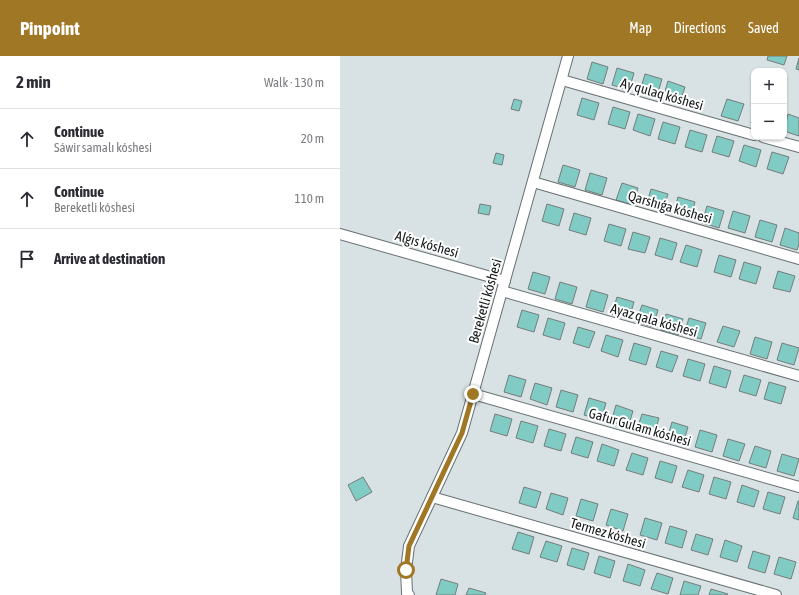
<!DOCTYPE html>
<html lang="en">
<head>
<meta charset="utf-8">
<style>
  body { margin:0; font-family:"Asap Condensed",sans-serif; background:#f2f2f3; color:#2b2b33 }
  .controls { position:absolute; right:12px; top:12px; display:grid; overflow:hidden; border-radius:8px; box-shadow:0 1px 3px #0004 }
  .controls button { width:36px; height:36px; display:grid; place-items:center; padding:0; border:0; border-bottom:1px solid #e1e1e2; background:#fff; color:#2b2b33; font:20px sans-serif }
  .stop { position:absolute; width:12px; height:12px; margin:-9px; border:3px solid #9f7725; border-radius:50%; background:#fff }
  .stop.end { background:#9f7725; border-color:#fff; box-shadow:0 1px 4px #0008 }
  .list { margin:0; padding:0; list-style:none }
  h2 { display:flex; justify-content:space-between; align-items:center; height:52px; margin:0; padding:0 16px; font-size:17px }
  h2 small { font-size:13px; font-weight:400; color:#7c7c81 }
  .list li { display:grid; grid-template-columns:26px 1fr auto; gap:12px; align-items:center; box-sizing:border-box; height:60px; padding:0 16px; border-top:1px solid #e1e1e2 }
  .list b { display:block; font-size:15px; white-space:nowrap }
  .list p { margin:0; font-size:13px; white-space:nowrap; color:#7c7c81 }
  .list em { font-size:13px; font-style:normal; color:#7c7c81 }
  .icon { flex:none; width:22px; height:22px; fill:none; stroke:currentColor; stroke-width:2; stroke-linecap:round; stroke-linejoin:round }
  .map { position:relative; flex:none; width:459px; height:539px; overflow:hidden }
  header { display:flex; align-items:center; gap:24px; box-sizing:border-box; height:56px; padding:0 20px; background:#9f7725; color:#fff }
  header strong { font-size:19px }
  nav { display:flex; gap:22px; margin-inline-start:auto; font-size:14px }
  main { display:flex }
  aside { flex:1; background:#fff }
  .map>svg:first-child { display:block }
  .building { fill:#80ccc4; stroke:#757d7c }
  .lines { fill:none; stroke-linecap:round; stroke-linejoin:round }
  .minor-casing { stroke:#687072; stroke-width:12 }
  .minor { stroke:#fff; stroke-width:10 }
  .route { stroke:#9f7725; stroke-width:5 }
  .labels { text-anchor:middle; stroke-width:4; stroke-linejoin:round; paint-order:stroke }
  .street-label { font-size:14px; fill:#141718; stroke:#fff }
</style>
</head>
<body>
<header>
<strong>Pinpoint</strong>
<nav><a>Map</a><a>Directions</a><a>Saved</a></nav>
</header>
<main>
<aside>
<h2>2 min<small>Walk · 130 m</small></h2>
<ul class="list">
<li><svg class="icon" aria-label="ahead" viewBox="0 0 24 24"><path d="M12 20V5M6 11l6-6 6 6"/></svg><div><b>Continue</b><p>Sáwir samalı kóshesi</p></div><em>20 m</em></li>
<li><svg class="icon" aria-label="ahead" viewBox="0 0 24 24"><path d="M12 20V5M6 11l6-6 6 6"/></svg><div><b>Continue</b><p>Bereketli kóshesi</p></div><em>110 m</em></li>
<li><svg class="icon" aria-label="arrive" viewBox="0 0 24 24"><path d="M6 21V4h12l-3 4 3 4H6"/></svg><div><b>Arrive at destination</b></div></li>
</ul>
</aside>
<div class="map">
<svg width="459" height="539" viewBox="0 0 459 539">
  <rect width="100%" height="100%" fill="#d8e1e3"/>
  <g class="building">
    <path d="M428,0H447L444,9L427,4Z"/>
    <path d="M459,2V14L456,13Z"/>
    <path d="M252,6L268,11L263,28L247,23Z"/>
    <path d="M277,12L294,17L289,34L272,29Z"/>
    <path d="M305,18L322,23L317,40L300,35Z"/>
    <path d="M328,25L345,31L340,47L323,42Z"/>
    <path d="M242,42L259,47L254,64L237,59Z"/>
    <path d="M174,43L182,45L179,55L171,53Z"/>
    <path d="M387,43L404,48L398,65L381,60Z"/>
    <path d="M273,51L290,56L285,73L268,68Z"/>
    <path d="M414,56V68L411,67Z"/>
    <path d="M298,58L315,63L310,80L293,74Z"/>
    <path d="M448,58L459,62V80L444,75Z"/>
    <path d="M323,66L340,71L335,88L318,83Z"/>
    <path d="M350,74L367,79L362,96L345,91Z"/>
    <path d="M377,80L394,85L389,101L372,96Z"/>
    <path d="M404,89L421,94L416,111L399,105Z"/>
    <path d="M432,96L449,101L443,118L427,113Z"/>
    <path d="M156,97L164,99L162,109L153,107Z"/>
    <path d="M223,109L240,114L235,131L218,126Z"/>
    <path d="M250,117L267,122L262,139L245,134Z"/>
    <path d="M282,127L298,132L293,149L276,144Z"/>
    <path d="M311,133L328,138L323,155L306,150Z"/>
    <path d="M338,141L355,146L350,163L333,158Z"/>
    <path d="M140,148L151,150L149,159L138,157Z"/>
    <path d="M207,148L224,153L219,170L202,165Z"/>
    <path d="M367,150L384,155L379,172L362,167Z"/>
    <path d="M393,155L410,160L405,177L388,172Z"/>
    <path d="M234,157L251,162L246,179L229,174Z"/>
    <path d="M420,164L437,169L432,186L415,181Z"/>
    <path d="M269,168L286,173L281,190L264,185Z"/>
    <path d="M445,172L459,177V188L457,194L440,189Z"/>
    <path d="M293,176L310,181L305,197L288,193Z"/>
    <path d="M320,182L337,187L332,204L315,199Z"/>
    <path d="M346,189L362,194L357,211L340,206Z"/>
    <path d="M379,199L396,204L391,221L374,216Z"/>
    <path d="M404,206L421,211L416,228L399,223Z"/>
    <path d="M438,215L455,220L450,236L433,232Z"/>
    <path d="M193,216L210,221L205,238L188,233Z"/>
    <path d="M220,226L237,231L232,248L215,243Z"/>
    <path d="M251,234L268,239L263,256L246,251Z"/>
    <path d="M277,241L294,246L289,263L272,258Z"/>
    <path d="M302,249L318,254L313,271L296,266Z"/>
    <path d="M182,254L199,259L194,276L177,271Z"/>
    <path d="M326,258L343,263L338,279L321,274Z"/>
    <path d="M208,262L225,267L220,284L203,279Z"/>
    <path d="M349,262L366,267L361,283L344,278Z"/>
    <path d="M383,270L400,275L394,291L377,286Z"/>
    <path d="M238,271L255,276L249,292L233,287Z"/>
    <path d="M266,279L283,284L278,301L261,295Z"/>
    <path d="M415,281L432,286L427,303L410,298Z"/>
    <path d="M294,287L311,292L306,309L289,304Z"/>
    <path d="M442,287L459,292L454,309L437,304Z"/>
    <path d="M321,295L338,300L332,316L316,311Z"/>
    <path d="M348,303L365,308L360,325L343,320Z"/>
    <path d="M374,310L391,315L386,332L369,327Z"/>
    <path d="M169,319L186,324L181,341L164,336Z"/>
    <path d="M404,319L421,324L416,340L399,335Z"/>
    <path d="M429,326L446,331L441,348L424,343Z"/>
    <path d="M195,327L212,332L207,349L190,343Z"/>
    <path d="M221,334L238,339L233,356L216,351Z"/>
    <path d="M249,342L266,347L261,364L244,359Z"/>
    <path d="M276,349L293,355L288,371L271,366Z"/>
    <path d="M155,358L172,363L167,380L150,375Z"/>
    <path d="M302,358L319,362L314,379L297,374Z"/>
    <path d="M181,365L198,370L193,387L176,382Z"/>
    <path d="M332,366L348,371L343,388L327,383Z"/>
    <path d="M209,373L226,378L221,395L204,390Z"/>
    <path d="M360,374L377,379L372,396L355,391Z"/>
    <path d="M236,381L253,386L248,402L231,397Z"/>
    <path d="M388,383L405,388L399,405L383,400Z"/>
    <path d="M262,388L279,394L274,410L257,405Z"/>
    <path d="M415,390L431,395L426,412L409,407Z"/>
    <path d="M292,397L308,402L303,419L286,414Z"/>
    <path d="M442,398L459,403L454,420L437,415Z"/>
    <path d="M320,405L337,410L332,427L315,422Z"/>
    <path d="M348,414L364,419L359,436L342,431Z"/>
    <path d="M23,421L32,436L16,445L8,429Z"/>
    <path d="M374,421L391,426L386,443L369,438Z"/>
    <path d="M402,429L419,435L414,451L397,446Z"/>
    <path d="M184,431L201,436L196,452L179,447Z"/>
    <path d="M428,436L445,441L440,458L423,453Z"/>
    <path d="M211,437L228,442L223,459L206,453Z"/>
    <path d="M241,443L258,448L253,465L236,460Z"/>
    <path d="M458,445H459V464L453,462Z"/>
    <path d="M271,453L288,458L283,475L266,469Z"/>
    <path d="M305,462L322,467L317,484L300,479Z"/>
    <path d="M330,470L347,475L342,492L325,487Z"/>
    <path d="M178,476L194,481L189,498L172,493Z"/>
    <path d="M356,478L373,483L368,499L351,494Z"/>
    <path d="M385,484L402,490L397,506L380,501Z"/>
    <path d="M206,485L222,490L217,506L200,501Z"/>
    <path d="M232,492L249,497L244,514L227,509Z"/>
    <path d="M413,495L430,500L425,517L408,512Z"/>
    <path d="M259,500L275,505L270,522L254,517Z"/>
    <path d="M439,501L456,506L451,523L434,518Z"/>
    <path d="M288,508L305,514L300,530L283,525Z"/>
    <path d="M317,517L333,522L328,538L311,533Z"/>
    <path d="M101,523L118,528L115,539H96Z"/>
    <path d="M344,525L361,530L358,539H340Z"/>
    <path d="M129,532L146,537L145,539H126Z"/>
    <path d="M371,533L388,538L387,539H369Z"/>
  </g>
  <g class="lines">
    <defs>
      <g id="minor">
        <path d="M222,24L414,79"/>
        <path d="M423,81L459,91"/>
        <path d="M193,126L459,203"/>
        <path d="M0,178L165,225"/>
        <path d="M162,235L459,320"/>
        <path d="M133,338L459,431"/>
        <path d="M92,441L436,539"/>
        <path d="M69,539L67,537L66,514L69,490L122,377L228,0"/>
      </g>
    </defs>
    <use href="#minor" class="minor-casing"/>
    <use href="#minor" class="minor"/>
  </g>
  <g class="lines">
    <path class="route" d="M66,514L69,490L122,377L133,338"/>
  </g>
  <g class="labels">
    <g class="street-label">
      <text transform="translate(322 38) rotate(16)" y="5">Ay qulaq kóshesi</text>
      <text transform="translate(330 151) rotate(16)" y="5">Qarshıǵa kóshesi</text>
      <text transform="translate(87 188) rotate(16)" y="5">Alǵıs kóshesi</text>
      <text transform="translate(145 245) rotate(-74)" y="5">Bereketli kóshesi</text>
      <text transform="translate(314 264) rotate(16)" y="5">Ayaz qala kóshesi</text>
      <text transform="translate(300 371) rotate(16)" y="5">Gafur Gulam kóshesi</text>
      <text transform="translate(268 477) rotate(16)" y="5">Termez kóshesi</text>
    </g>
  </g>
</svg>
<div class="controls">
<button>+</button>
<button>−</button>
</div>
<div class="stop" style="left:66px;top:514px"></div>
<div class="stop end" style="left:133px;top:338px"></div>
</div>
</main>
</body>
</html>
